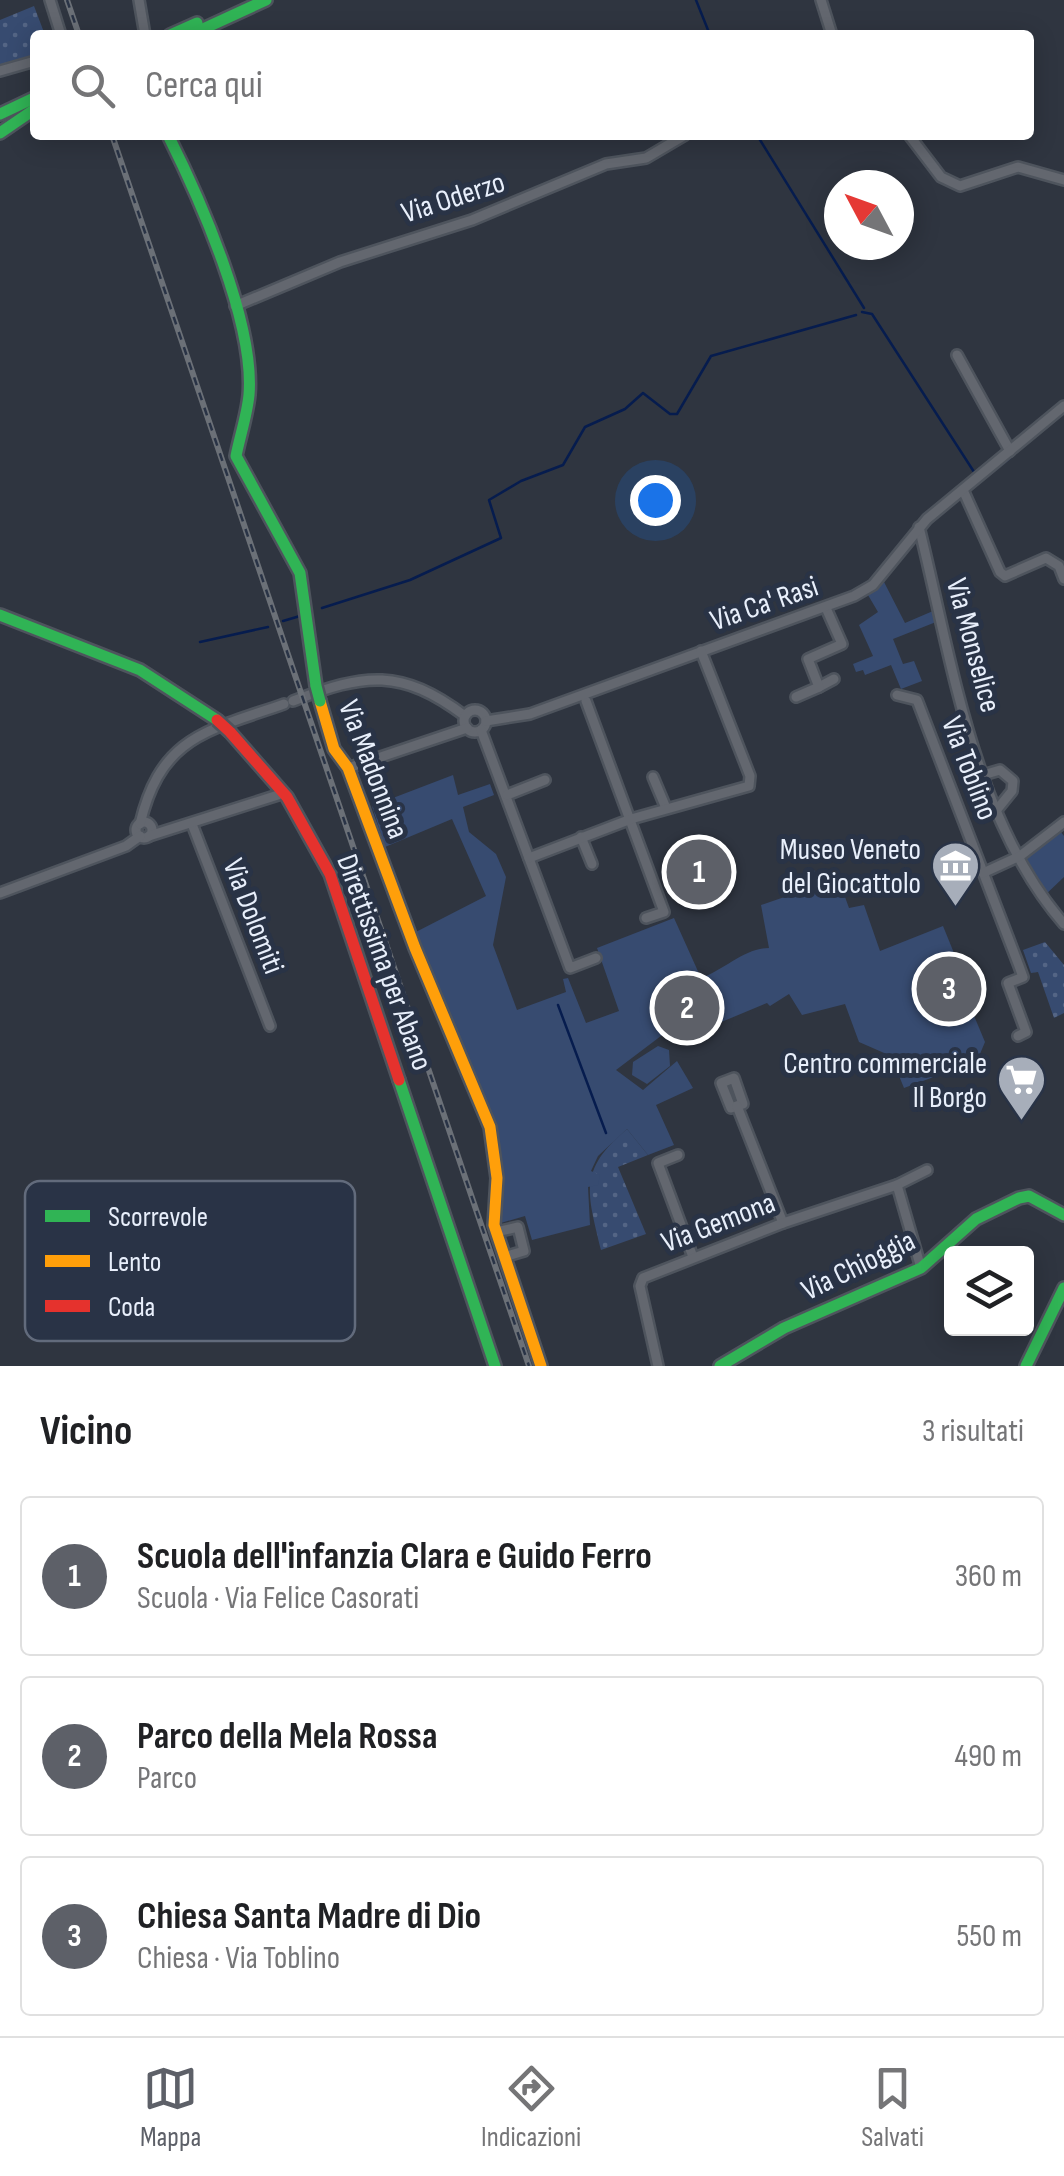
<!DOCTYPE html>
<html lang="it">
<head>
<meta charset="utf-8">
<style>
  body { margin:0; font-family:"Sofia Sans Condensed",sans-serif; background:#f2f2f2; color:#202124 }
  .controls { position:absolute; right:30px; bottom:30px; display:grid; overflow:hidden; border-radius:10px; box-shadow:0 5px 25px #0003 }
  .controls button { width:90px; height:90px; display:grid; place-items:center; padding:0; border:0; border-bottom:2px solid #e0e0e0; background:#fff; color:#202124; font:50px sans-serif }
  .compass { position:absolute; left:824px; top:170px; width:90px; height:90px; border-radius:50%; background:#fff; box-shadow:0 5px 25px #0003; rotate:311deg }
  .you { position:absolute; left:655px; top:500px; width:35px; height:35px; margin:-25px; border:8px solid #fff; border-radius:50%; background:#1a73e8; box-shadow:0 0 0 15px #1a73e833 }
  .badge { display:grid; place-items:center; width:65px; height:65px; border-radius:50%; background:#5d6068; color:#fff; font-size:32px; font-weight:700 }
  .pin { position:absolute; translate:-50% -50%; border:5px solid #fff; box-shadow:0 2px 10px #0006 }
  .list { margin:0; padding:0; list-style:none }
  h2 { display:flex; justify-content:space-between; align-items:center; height:130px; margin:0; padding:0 40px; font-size:42px }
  h2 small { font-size:32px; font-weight:400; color:#757577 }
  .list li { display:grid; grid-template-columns:65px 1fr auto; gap:30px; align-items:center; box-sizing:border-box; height:160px; margin:0 20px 20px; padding:0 20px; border:2px solid #e0e0e0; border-radius:10px }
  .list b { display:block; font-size:38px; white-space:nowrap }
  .list p { margin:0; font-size:32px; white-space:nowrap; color:#757577 }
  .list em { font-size:32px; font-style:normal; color:#757577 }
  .icon { flex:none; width:55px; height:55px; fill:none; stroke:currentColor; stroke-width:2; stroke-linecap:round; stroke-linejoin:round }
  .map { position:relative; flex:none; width:1064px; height:1366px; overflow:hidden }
  .search { position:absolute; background:#fff; box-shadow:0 5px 25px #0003; left:30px; right:30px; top:30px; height:110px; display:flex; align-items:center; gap:25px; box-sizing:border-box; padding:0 35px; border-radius:10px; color:#757577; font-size:38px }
  .sheet { height:670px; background:#fff }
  nav { display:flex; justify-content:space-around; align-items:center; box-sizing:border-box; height:140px; border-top:2px solid #e0e0e0; background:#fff; font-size:28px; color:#757577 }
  nav a { display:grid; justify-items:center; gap:5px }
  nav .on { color:#5d6068 }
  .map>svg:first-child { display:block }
  .grass { fill:url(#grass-dots) }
  .park { fill:#374b70 }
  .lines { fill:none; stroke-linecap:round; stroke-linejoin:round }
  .stream { stroke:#061c4e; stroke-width:2.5 }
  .street-casing { stroke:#4e545d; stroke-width:14 }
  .fast-casing { stroke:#4e545d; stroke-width:16 }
  .slow-casing { stroke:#4e545d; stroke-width:16 }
  .jam-casing { stroke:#4e545d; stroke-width:16 }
  .street { stroke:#63676f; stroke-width:9 }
  .fast { stroke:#30b455; stroke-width:11 }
  .slow { stroke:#ff9f0a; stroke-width:11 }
  .jam { stroke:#e5322d; stroke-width:11 }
  .rail-casing { stroke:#6b7077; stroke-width:6 }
  .rail { stroke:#293346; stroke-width:2.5; stroke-dasharray:8; stroke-linecap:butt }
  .fast-bridge-casing { stroke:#4e545d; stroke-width:16; stroke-linecap:butt }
  .jam-bridge-casing { stroke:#4e545d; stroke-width:16; stroke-linecap:butt }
  .fast-bridge { stroke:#30b455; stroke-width:11 }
  .jam-bridge { stroke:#e5322d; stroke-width:11 }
  .labels { text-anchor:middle; stroke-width:10; stroke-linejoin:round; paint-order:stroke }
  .street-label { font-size:30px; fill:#e8effb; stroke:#293346 }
  .poi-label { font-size:30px; fill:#e8effb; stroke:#293346; text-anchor:end }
  .key { fill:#293346; stroke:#626b7c; stroke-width:2.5 }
  .key-label { font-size:28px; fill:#e8effb }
</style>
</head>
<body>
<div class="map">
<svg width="1064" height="1366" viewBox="0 0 1064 1366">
  <defs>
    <pattern id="grass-dots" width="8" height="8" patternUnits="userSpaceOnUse" patternTransform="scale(2.5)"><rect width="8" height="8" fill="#374b70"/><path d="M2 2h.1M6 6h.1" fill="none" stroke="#546585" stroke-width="1.8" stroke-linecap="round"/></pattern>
  </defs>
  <rect width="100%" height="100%" fill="#2f3540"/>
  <g class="grass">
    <path d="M34,6L45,35H35V55L0,68V20Z"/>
    <path d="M1045,942L1064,965V1013L1054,1018L1038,972L1031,973L1023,950Z"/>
    <path d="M627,1129L648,1155L618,1167L646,1234L601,1250C588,1193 577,1171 627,1129Z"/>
  </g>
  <g class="park">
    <path d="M884,582L905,623L933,611L936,622L893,639L903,664L914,661L922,681L901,689L891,665L865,675L863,670L856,672L853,664L873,656L859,625L878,612L868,595Z"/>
    <path d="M453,775L458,795L490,784L494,795L463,807L469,832L496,854L506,877L493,945L517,1010L566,992L563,979L568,978L586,1023L619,1011L597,948L674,918L701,978C724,970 745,948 769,948L761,905L796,893L814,870L827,891L841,886L849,908L864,905L880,951L943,926L956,958L936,986L925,991L923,1003L935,1013L946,1008L972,1011L985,1042L977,1061L904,1088L891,1056L859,1042L845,1004L802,1015L789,994L770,1006L767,1003L707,1028L694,1011L616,1070L643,1090L677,1061L693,1088L656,1105L674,1145L648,1155L627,1129L598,1156L591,1171L600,1175L598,1185L588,1187L590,1225L532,1240L525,1216L494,1225L492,1138L410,935L486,896L452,819L385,847L372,806Z"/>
    <path d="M1057,827L1064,836V877L1042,898L1015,859Z"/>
    <path d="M658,1046L669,1050L670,1066L647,1084L632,1075L633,1062Z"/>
  </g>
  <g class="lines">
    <g class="stream">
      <path d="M696,0L710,35"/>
      <path d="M757,135L864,308"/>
      <path d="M862,312L872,314L976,475"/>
      <path d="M980,481L1010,458"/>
      <path d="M322,608L410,580L501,538L489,500L521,481L563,465L585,427L625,409L643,393L670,414H677L711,356L856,315"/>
      <path d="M283,621L300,616"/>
      <path d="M200,642L268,627"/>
      <path d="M558,1005L606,1133"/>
    </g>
    <defs>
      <g id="street">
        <path d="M50,0L61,35"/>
        <path d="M139,0L145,35"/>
        <path d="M821,0L832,35"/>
        <path d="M0,71L35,61"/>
        <path d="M909,135L941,177L960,186L1018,167L1064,180"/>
        <path d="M235,306L340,262L472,220L606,164L646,158L685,135"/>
        <path d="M957,355L1010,451"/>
        <path d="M963,490L1000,572L1005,576L1046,558L1059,566L1064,579"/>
        <path d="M919,527C952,660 973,819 1064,924"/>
        <path d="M819,687L834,679"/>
        <path d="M897,695L917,700L1019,966L1023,977L1008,983L1026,1032L1018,1036"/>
        <path d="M796,697L819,687L808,659L842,644L826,608"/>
        <path d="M293,701C365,673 401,668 465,716"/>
        <path d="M586,701L664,912L646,918"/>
        <circle cx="475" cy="721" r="11"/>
        <path d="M486,721L530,714L854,596L873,585L927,519L1064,406"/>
        <path d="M481,730L570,968L596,958"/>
        <path d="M348,768L467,728"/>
        <path d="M983,775L1000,770L1013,781L1012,791L995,812"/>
        <path d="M653,777L666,808"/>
        <path d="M507,795L545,780"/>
        <circle cx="144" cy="830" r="8"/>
        <path d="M140,824C161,736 207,731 284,704"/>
        <path d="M192,824L270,1026"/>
        <path d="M149,836L278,795"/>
        <path d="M581,837L592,864"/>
        <path d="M529,858L631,819L749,786L750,776L701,651"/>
        <path d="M983,873L1020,856L1064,822"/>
        <path d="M0,893L126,846L140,836"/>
        <path d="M734,1078L743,1104L731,1108L721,1083Z"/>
        <path d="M737,1106L783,1223"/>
        <path d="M678,1155L658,1163L693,1257"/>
        <path d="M897,1185L927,1170"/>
        <path d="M496,1232L518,1227L524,1251L504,1257"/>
        <path d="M658,1366L640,1286L643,1278L783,1223L897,1185L921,1268"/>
      </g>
      <g id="fast">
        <path d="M170,35L197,23"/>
        <path d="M190,35L266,0"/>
        <path d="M0,114L34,98"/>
        <path d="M0,133L35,109"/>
        <path d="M168,135C200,199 255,323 249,395C247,415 240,436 236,456L300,573L316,686"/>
        <path d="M0,615L140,670L217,720"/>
        <path d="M399,1080L495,1366"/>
        <path d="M720,1366L784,1328L921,1268L976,1219L1019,1198L1029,1196L1064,1215"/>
        <path d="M1026,1366L1064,1288"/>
      </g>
      <path id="slow" d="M320,701L334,749L348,768L415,948L490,1127L497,1178L494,1225L541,1366"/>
      <path id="jam" d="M230,732L287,797L330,874L399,1080"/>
    </defs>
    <use href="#street" class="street-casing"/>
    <use href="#fast" class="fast-casing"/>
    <use href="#slow" class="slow-casing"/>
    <use href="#jam" class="jam-casing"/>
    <use href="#street" class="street"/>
    <use href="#fast" class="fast"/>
    <use href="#slow" class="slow"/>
    <use href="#jam" class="jam"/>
    <defs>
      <g id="rail">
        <path d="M67,0L79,35"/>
        <path d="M112,135L529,1366"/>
      </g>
    </defs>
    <use href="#rail" class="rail-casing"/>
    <use href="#rail" class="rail"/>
    <defs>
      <path id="fast-bridge" d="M316,686L320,701"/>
      <path id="jam-bridge" d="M217,720L230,732"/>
    </defs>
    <use href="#fast-bridge" class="fast-bridge-casing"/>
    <use href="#jam-bridge" class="jam-bridge-casing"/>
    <use href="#fast-bridge" class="fast-bridge"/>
    <use href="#jam-bridge" class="jam-bridge"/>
  </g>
  <defs>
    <symbol id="museum-pin" viewBox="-11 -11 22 30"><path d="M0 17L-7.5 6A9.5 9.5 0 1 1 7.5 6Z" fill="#a7aeba" stroke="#293346"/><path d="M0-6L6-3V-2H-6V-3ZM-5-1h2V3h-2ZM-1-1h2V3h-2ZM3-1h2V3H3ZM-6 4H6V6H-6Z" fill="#fff"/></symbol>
    <symbol id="supermarket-pin" viewBox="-11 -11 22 30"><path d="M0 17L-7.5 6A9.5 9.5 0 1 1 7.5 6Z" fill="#a7aeba" stroke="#293346"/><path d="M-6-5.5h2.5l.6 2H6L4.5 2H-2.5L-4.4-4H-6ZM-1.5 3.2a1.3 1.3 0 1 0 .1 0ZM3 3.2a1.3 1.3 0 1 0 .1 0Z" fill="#fff"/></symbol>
  </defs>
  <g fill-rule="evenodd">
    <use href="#museum-pin" x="928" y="838" width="55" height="75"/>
    <use href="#supermarket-pin" x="994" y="1052" width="55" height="75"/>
  </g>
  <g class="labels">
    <g class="street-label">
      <text transform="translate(453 197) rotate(-18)" y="10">Via Oderzo</text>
      <text transform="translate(764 603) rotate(-19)" y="10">Via Ca' Rasi</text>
      <text transform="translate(974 645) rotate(75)" y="10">Via Monselice</text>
      <text transform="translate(970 768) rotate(69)" y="10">Via Toblino</text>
      <text transform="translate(374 769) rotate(69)" y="10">Via Madonnina</text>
      <text transform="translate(254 916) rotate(69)" y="10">Via Dolomiti</text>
      <text transform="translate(385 962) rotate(70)" y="10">Direttissima per Abano</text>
      <text transform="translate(718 1222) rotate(-21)" y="10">Via Gemona</text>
      <text transform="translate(858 1265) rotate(-26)" y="10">Via Chioggia</text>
    </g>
    <g class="poi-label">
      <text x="921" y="859">Museo Veneto<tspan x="921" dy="34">del Giocattolo</tspan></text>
      <text x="987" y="1073">Centro commerciale<tspan x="987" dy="34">Il Borgo</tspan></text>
    </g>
  </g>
  <rect x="25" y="1181" width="330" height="160" rx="15" class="key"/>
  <rect x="45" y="1210" width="45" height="12" fill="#30b455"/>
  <rect x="45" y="1255" width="45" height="12" fill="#ff9f0a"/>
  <rect x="45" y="1300" width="45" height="12" fill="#e5322d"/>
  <g class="key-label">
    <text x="108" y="1226">Scorrevole</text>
    <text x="108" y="1271">Lento</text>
    <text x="108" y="1316">Coda</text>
  </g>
</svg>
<div class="controls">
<button><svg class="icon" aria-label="layers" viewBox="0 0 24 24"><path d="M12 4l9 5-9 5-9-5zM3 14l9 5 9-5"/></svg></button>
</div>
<svg class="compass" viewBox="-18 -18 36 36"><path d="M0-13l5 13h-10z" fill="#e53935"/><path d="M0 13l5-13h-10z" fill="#757577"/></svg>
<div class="you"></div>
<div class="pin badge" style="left:699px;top:872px">1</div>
<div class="pin badge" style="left:687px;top:1008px">2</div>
<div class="pin badge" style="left:949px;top:989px">3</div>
<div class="search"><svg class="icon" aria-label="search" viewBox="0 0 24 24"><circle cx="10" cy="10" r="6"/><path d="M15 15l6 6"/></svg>Cerca qui</div>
</div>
<section class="sheet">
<h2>Vicino<small>3 risultati</small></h2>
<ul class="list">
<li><span class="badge">1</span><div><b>Scuola dell'infanzia Clara e Guido Ferro</b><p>Scuola · Via Felice Casorati</p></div><em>360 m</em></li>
<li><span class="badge">2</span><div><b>Parco della Mela Rossa</b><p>Parco</p></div><em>490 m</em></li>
<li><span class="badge">3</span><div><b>Chiesa Santa Madre di Dio</b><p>Chiesa · Via Toblino</p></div><em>550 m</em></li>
</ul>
</section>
<nav>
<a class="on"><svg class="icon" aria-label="map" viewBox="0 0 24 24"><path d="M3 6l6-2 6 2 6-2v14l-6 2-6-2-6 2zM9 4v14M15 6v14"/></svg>Mappa</a>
<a><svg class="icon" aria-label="directions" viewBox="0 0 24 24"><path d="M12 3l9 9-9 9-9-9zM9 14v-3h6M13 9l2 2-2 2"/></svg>Indicazioni</a>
<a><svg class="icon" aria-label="saved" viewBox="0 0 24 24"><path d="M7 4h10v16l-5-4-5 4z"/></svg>Salvati</a>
</nav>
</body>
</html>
